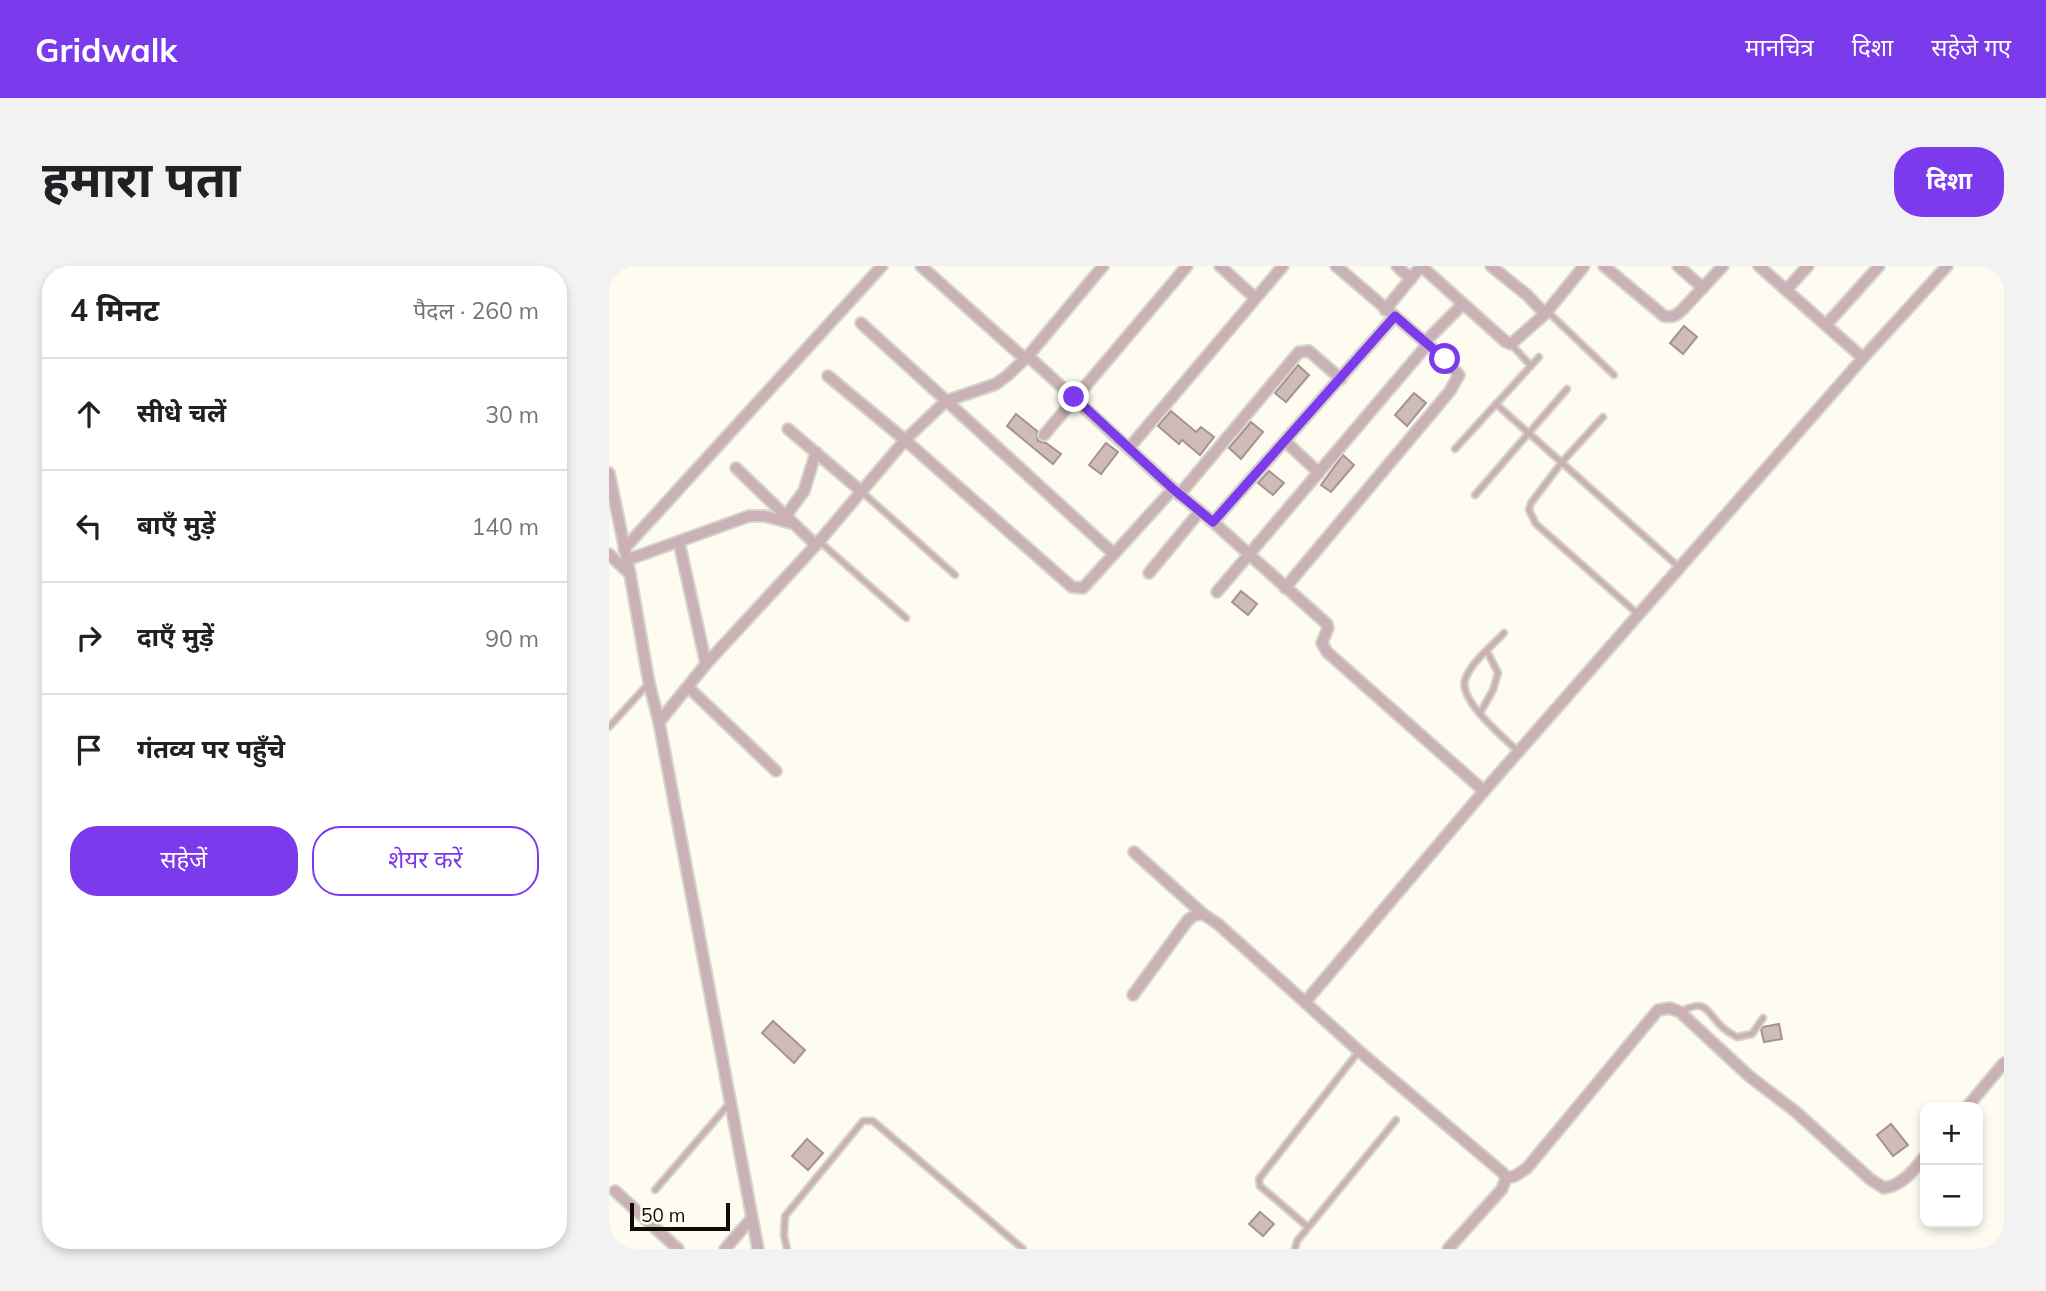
<!DOCTYPE html>
<html lang="hi">
<head>
<meta charset="utf-8">
<style>
  body { margin:0; font-family:Mulish,"Noto Sans Devanagari",sans-serif; background:#f2f2f2; color:#202124 }
  .controls { position:absolute; right:21px; bottom:21px; display:grid; overflow:hidden; border-radius:14px; box-shadow:0 4px 10px #0003 }
  .controls button { width:63px; height:63px; display:grid; place-items:center; padding:0; border:0; border-bottom:2px solid #e0e0e0; background:#fff; color:#202124; font:35px sans-serif }
  .scale { position:absolute; left:21px; bottom:18px; width:100px; box-sizing:border-box; padding-left:7px; border:4px solid #0d0c06; border-top:0; font-size:19px; line-height:24px; white-space:nowrap; color:#0d0c06; -webkit-text-stroke:5px #fefcf1; paint-order:stroke }
  .stop { position:absolute; width:21px; height:21px; margin:-16px; border:5px solid #7c3aed; border-radius:50%; background:#fff }
  .stop.end { background:#7c3aed; border-color:#fff; box-shadow:0 2px 7px #0008 }
  .list { margin:0; padding:0; list-style:none }
  h2 { display:flex; justify-content:space-between; align-items:center; height:91px; margin:0; padding:0 28px; font-size:30px }
  h2 small { font-size:23px; font-weight:400; color:#757577 }
  .list li { display:grid; grid-template-columns:46px 1fr auto; gap:21px; align-items:center; box-sizing:border-box; height:112px; padding:0 28px; border-top:2px solid #e0e0e0 }
  .list b { display:block; font-size:26px; white-space:nowrap }
  .list em { font-size:23px; font-style:normal; color:#757577 }
  .actions { display:flex; gap:14px; padding:21px 28px }
  .actions a { flex:1; padding:16px 0; border:2px solid #7c3aed; border-radius:28px; text-align:center; font-size:24px; color:#7c3aed }
  .actions .main { background:#7c3aed; color:#fff }
  .icon { flex:none; width:38px; height:38px; fill:none; stroke:currentColor; stroke-width:2; stroke-linecap:round; stroke-linejoin:round }
  .map { position:relative; flex:none; width:1395px; height:983px; overflow:hidden; border-radius:28px }
  header { display:flex; align-items:center; gap:42px; box-sizing:border-box; height:98px; padding:0 35px; background:#7c3aed; color:#fff }
  header strong { font-size:33px }
  nav { display:flex; gap:38px; margin-inline-start:auto; font-size:24px }
  .intro { display:flex; align-items:center; justify-content:space-between; box-sizing:border-box; height:168px; padding:0 42px }
  h1 { margin:0; font-size:49px }
  .button { padding:18px 32px; border-radius:28px; background:#7c3aed; color:#fff; font-size:24px; font-weight:700 }
  main { display:flex; gap:42px; padding:0 42px }
  aside { flex:1; background:#fff; border-radius:28px; box-shadow:0 4px 10px #0003 }
  .map>svg:first-child { display:block }
  .building { fill:#cfbbb7; stroke:#a69390; stroke-width:2 }
  .lines { fill:none; stroke-linecap:round; stroke-linejoin:round }
  .lane-casing { stroke:#d7d6cb; stroke-width:9 }
  .street-casing { stroke:#d7d6cb; stroke-width:14 }
  .lane { stroke:#c9b1b6; stroke-width:5 }
  .street { stroke:#c9b1b6; stroke-width:10 }
  .route { stroke:#7c3aed; stroke-width:9 }
</style>
</head>
<body>
<header>
<strong>Gridwalk</strong>
<nav><a>मानचित्र</a><a>दिशा</a><a>सहेजे गए</a></nav>
</header>
<div class="intro"><h1>हमारा पता</h1><a class="button">दिशा</a></div>
<main>
<aside>
<h2>4 मिनट<small>पैदल · 260 m</small></h2>
<ul class="list">
<li><svg class="icon" aria-label="ahead" viewBox="0 0 24 24"><path d="M12 20V5M6 11l6-6 6 6"/></svg><div><b>सीधे चलें</b></div><em>30 m</em></li>
<li><svg class="icon" aria-label="left" viewBox="0 0 24 24"><path d="M17 20v-9H6M10 6l-5 5 5 5"/></svg><div><b>बाएँ मुड़ें</b></div><em>140 m</em></li>
<li><svg class="icon" aria-label="right" viewBox="0 0 24 24"><path d="M7 20v-9h11M14 6l5 5-5 5"/></svg><div><b>दाएँ मुड़ें</b></div><em>90 m</em></li>
<li><svg class="icon" aria-label="arrive" viewBox="0 0 24 24"><path d="M6 21V4h12l-3 4 3 4H6"/></svg><div><b>गंतव्य पर पहुँचे</b></div></li>
</ul>
<div class="actions"><a class="main">सहेजें</a><a>शेयर करें</a></div>
</aside>
<div class="map">
<svg width="1395" height="983" viewBox="0 0 1395 983">
  <rect width="100%" height="100%" fill="#fefcf1"/>
  <g class="building">
    <path d="M1075,60L1088,71L1074,88L1061,77Z"/>
    <path d="M689,99L700,109L677,136L666,127Z"/>
    <path d="M805,127L817,137L798,160L786,149Z"/>
    <path d="M562,145L587,166L592,161L605,171L591,189L573,174L570,178L549,160Z"/>
    <path d="M407,148L428,165L429,175L437,177L452,188L444,198L398,160Z"/>
    <path d="M642,156L654,166L632,193L620,182Z"/>
    <path d="M497,177L509,186L492,208L480,199Z"/>
    <path d="M734,189L745,199L722,226L712,219Z"/>
    <path d="M660,205L675,217L664,229L649,217Z"/>
    <path d="M632,325L648,338L639,349L623,336Z"/>
    <path d="M164,755L196,784L185,797L153,767Z"/>
    <path d="M1170,758L1173,773L1155,776L1152,763L1154,761Z"/>
    <path d="M1282,858L1299,879L1284,890L1268,869Z"/>
    <path d="M198,873L214,887L199,904L183,890Z"/>
    <path d="M651,946L665,958L654,970L640,958Z"/>
  </g>
  <g class="lines">
    <defs>
      <g id="lane">
        <path d="M938,45L1005,109"/>
        <path d="M902,78L922,100"/>
        <path d="M887,138L1071,302"/>
        <path d="M994,151L953,196L922,237L920,244L927,258L1030,349"/>
        <path d="M846,183L930,91"/>
        <path d="M252,225L346,309"/>
        <path d="M866,229L958,123"/>
        <path d="M210,275L297,352"/>
        <path d="M895,367C882,381 862,396 856,414C850,435 896,473 911,487"/>
        <path d="M871,447L884,424L889,407L878,385"/>
        <path d="M0,461L40,417"/>
        <path d="M1071,746C1097,732 1096,744 1113,761C1117,765 1123,768 1128,771L1143,768L1154,752"/>
        <path d="M46,924L120,838"/>
        <path d="M699,961L651,920L650,913L750,785"/>
        <path d="M178,983L175,970L176,950L254,855H264L414,983"/>
        <path d="M686,983L688,975L787,854"/>
      </g>
      <g id="street">
        <path d="M312,0L416,93"/>
        <path d="M611,0L645,31"/>
        <path d="M788,0L802,13"/>
        <path d="M812,0L897,76L902,78L936,48"/>
        <path d="M882,0L918,29L936,48L975,0"/>
        <path d="M995,0L1055,50C1064,52 1068,49 1074,43L1114,0"/>
        <path d="M1069,0L1094,22"/>
        <path d="M1150,0L1254,92"/>
        <path d="M1177,24L1199,0"/>
        <path d="M776,44L812,0"/>
        <path d="M252,57L505,288"/>
        <path d="M1217,59L1270,0"/>
        <path d="M815,77L853,39"/>
        <path d="M419,90L564,223L604,256L718,358L719,362L713,377L718,386L875,525"/>
        <path d="M219,110L296,174L463,321L474,322L564,223"/>
        <path d="M179,163L252,225"/>
        <path d="M435,169L578,0"/>
        <path d="M677,176L710,207"/>
        <path d="M520,182L674,0"/>
        <path d="M127,202L207,279"/>
        <path d="M0,207L21,308L40,417L50,456L149,983"/>
        <path d="M570,229L690,86L700,85L732,113"/>
        <path d="M176,251L195,225L207,186"/>
        <path d="M604,256L786,50"/>
        <path d="M70,276L97,398"/>
        <path d="M15,283L273,0"/>
        <path d="M0,288L21,308"/>
        <path d="M18,294L140,250H156L182,257"/>
        <path d="M540,307L591,245"/>
        <path d="M676,322L841,125L850,109L836,93L727,0"/>
        <path d="M608,326L818,79"/>
        <path d="M79,421L167,505"/>
        <path d="M50,456L97,398L207,279L296,174L337,135L387,118L399,109L419,90L494,0"/>
        <path d="M525,586L594,648"/>
        <path d="M524,729L579,654L586,649L594,648L609,658L750,785L894,907L897,912L893,923L839,983"/>
        <path d="M697,735L875,525L1254,92L1338,0"/>
        <path d="M1358,841L1395,797"/>
        <path d="M897,912L906,910L918,902L1049,744L1061,742L1071,746L1140,810L1187,846L1261,913L1275,922C1294,919 1305,904 1316,890"/>
        <path d="M6,925L69,983"/>
        <path d="M116,983L142,953"/>
      </g>
    </defs>
    <use href="#lane" class="lane-casing"/>
    <use href="#street" class="street-casing"/>
    <use href="#lane" class="lane"/>
    <use href="#street" class="street"/>
  </g>
  <g class="lines">
    <path class="route" d="M465,131L564,223L604,256L786,50L836,93"/>
  </g>
</svg>
<div class="controls">
<button>+</button>
<button>−</button>
</div>
<div class="scale">50 m</div>
<div class="stop" style="left:836px;top:93px"></div>
<div class="stop end" style="left:465px;top:131px"></div>
</div>
</main>
</body>
</html>
